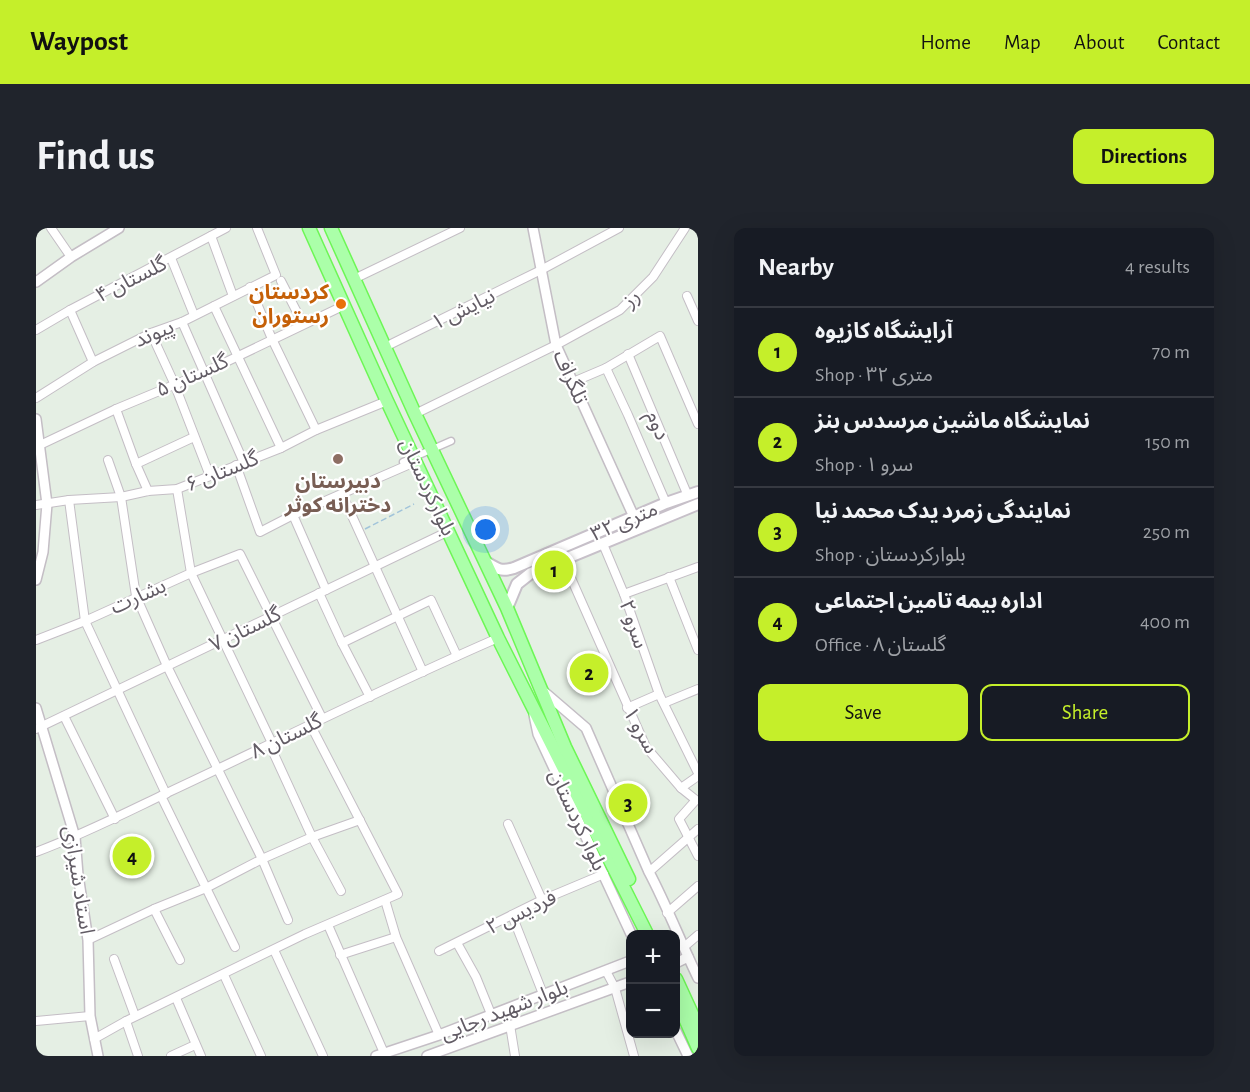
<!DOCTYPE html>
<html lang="en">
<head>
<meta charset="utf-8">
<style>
  body { margin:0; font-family:"Alegreya Sans","Noto Sans Arabic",sans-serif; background:#20242c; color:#f1f3f6 }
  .controls { position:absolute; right:18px; bottom:18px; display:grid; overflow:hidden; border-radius:12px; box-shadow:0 6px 24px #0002 }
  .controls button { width:54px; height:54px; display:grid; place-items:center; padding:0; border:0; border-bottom:2px solid #363941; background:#171b24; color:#f1f3f6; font:30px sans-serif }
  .you { position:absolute; left:450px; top:302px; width:21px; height:21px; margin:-15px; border:4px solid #fff; border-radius:50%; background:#1a73e8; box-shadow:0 0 0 9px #1a73e833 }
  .badge { display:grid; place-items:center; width:39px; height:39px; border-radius:50%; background:#c5ef2a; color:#111; font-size:20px; font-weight:700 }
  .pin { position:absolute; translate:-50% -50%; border:3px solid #fff; box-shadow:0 2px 6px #0006 }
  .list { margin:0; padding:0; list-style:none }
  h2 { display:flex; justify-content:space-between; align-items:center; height:78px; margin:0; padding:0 24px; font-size:26px }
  h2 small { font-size:20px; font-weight:400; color:#9ea1a6 }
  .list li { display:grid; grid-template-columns:39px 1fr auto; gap:18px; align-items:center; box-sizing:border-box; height:90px; padding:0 24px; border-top:2px solid #363941 }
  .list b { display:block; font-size:22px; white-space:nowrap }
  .list p { margin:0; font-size:20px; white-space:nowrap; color:#9ea1a6 }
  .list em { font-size:20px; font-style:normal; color:#9ea1a6 }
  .actions { display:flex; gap:12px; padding:18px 24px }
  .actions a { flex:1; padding:14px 0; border:2px solid #c5ef2a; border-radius:12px; text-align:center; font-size:21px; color:#c5ef2a }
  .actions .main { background:#c5ef2a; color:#111 }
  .map { position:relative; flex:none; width:662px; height:828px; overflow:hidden; border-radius:12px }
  header { display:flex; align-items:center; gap:36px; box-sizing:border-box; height:84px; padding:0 30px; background:#c5ef2a; color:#111 }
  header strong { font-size:28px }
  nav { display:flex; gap:33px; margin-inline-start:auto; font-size:21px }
  .intro { display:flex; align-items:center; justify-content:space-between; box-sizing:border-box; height:144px; padding:0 36px }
  h1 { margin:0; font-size:42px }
  .button { padding:15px 27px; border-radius:12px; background:#c5ef2a; color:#111; font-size:21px; font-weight:700 }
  main { display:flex; gap:36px; padding:0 36px }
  aside { flex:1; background:#171b24; border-radius:12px; box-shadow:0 6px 24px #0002 }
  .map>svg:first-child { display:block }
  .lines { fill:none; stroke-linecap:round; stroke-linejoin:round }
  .pedestrian-casing { stroke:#c4bec5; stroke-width:9 }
  .minor-casing { stroke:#c4bec5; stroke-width:10 }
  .tertiary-casing { stroke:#c4bec5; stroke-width:12 }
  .secondary-casing { stroke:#c7c0c9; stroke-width:14 }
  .primary-casing { stroke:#6df656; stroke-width:15 }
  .path { stroke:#a2c4da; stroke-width:1.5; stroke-dasharray:6 3; stroke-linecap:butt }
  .pedestrian { stroke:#fff; stroke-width:6 }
  .minor { stroke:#fff; stroke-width:8 }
  .tertiary { stroke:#fff; stroke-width:9 }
  .secondary { stroke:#fff; stroke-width:10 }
  .primary { stroke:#abffa9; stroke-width:12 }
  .food-dot { fill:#e8710a; stroke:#fff; stroke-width:2 }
  .education-dot { fill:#8d6e63; stroke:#fff; stroke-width:2 }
  .labels { text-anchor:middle; stroke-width:4.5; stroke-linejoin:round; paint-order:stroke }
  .street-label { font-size:21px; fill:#625c65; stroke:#fff }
  .food-label { font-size:21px; font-weight:bold; fill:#c56008; stroke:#fff; text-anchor:end }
  .education-label { font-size:21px; font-weight:bold; fill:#785e54; stroke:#fff }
</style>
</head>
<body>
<header>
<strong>Waypost</strong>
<nav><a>Home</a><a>Map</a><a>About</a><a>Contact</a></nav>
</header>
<div class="intro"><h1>Find us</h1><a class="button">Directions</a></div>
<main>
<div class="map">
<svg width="662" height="828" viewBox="0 0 662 828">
  <rect width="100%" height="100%" fill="#e5efe4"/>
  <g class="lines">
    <defs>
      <path id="pedestrian" d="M367,234L415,213"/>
      <g id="minor">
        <path d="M15,0L35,29"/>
        <path d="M175,8L197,68"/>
        <path d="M135,30L158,87"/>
        <path d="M318,51L424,0"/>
        <path d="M245,53L267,96"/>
        <path d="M214,59L236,111L280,202"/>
        <path d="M651,68L662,93"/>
        <path d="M178,78L245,220"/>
        <path d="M34,82L57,134"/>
        <path d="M146,94L208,235"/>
        <path d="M0,102L34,82L190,0"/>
        <path d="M115,105L138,155L174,248"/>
        <path d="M349,119L505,42L583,0"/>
        <path d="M592,126L652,268"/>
        <path d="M537,154L570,140"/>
        <path d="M0,170L57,134L115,105L146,94L240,47L221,0"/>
        <path d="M80,181L100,236L112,263"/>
        <path d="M379,186L520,117L584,82L617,49L649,0"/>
        <path d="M4,217L80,181L169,144L309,77"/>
        <path d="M72,232L85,269L100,368L131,438L226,631L252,692"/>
        <path d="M100,236L158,209"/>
        <path d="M200,237L224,304L257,287L381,233"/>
        <path d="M141,261L155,345L236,515L237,524L276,609L305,663"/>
        <path d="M306,266L387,444"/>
        <path d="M33,272L49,393L130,566"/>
        <path d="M630,275L592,187L570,140L624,108L662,196"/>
        <path d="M0,277L33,272L85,269L112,263L141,261L245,220L280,202L351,173"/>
        <path d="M257,287L290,362"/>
        <path d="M567,316L588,366L623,466L662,545"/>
        <path d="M527,332L610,519L645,560L660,572L643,591L662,628"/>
        <path d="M633,349L662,422"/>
        <path d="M283,365L306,415L334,469"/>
        <path d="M588,366L662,339"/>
        <path d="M0,412L49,393L155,345L204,326L286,490"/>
        <path d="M306,415L395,372L421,428"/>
        <path d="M628,475L662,461"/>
        <path d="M591,480L623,466"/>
        <path d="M28,488L79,591"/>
        <path d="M0,501L413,303"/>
        <path d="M645,560L662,548"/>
        <path d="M125,568L199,719"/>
        <path d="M472,596L506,672"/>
        <path d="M0,624C46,607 89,585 133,564C242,513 351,458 462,410"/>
        <path d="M613,644L662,601"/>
        <path d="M349,672L360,709L403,807"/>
        <path d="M118,681L144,732"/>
        <path d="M631,685L662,658"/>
        <path d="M476,687L507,766"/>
        <path d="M292,697L348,825"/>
        <path d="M52,712L118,681L170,660L226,631L276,609L324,592"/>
        <path d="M421,715L440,749L455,786"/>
        <path d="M648,719L662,707"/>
        <path d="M238,722L287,828"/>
        <path d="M403,723L506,672L568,646"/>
        <path d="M304,727L360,709"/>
        <path d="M78,731L99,788"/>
        <path d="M570,743L579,760L598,828"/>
        <path d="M188,747L225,828"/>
        <path d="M140,770L165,828"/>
        <path d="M0,793L54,788"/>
        <path d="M90,793L102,828"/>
        <path d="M474,797L479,828"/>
        <path d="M58,811L90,793L269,706L362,666L274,496"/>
        <path d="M135,828L159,817"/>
      </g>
      <g id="tertiary">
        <path d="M497,0L520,117L598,289"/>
        <path d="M0,54L35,29L83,0"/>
        <path d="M0,191L11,276L7,324L0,352"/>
        <path d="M507,463L550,500L613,644C631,678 645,715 662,750"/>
        <path d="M0,480L39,609L42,647L52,712L54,788L62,828"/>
        <path d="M498,487L502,506L595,706"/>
        <path d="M640,735L652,729"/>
        <path d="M640,803L652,828"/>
        <path d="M340,828L403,807L594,733"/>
        <path d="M391,828L594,754"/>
      </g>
      <g id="secondary">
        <path d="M450,334C461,341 465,344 478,340L630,275L662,264"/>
        <path d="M471,380L481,356L495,345L662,276"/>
      </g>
      <g id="primary">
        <path d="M273,0L351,173L462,410L611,706"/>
        <path d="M295,0L379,186L471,380L529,519L593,651"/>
        <path d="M640,751L662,799"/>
        <path d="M640,770L662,820"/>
      </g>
    </defs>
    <use href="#pedestrian" class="pedestrian-casing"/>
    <use href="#minor" class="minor-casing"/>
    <use href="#tertiary" class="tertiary-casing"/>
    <use href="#secondary" class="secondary-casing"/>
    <use href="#primary" class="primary-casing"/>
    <path class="path" d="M329,301L378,276"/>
    <use href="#pedestrian" class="pedestrian"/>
    <use href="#minor" class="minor"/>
    <use href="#tertiary" class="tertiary"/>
    <use href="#secondary" class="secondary"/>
    <use href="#primary" class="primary"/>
  </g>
  <circle class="food-dot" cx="305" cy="76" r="6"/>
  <circle class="education-dot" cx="302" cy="231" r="6"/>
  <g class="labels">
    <g class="street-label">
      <text transform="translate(95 51) rotate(-27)" y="7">گلستان ۴</text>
      <text transform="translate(595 70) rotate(-44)" y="7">رز</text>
      <text transform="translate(427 81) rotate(-26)" y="7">نیایش ۱</text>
      <text transform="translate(118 105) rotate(-23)" y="7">پیوند</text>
      <text transform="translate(156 147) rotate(-24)" y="7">گلستان ۵</text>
      <text transform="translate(535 149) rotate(66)" y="7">تلگراف</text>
      <text transform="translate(622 197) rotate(67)" y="7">دوم</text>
      <text transform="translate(186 243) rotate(-22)" y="7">گلستان ۶</text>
      <text transform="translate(392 259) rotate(65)" y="7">بلوارکردستان</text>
      <text transform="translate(588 293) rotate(-23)" y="7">۳۲ متری</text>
      <text transform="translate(102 368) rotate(-24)" y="7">بشارت</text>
      <text transform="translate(598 396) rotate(71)" y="7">سرو ۲</text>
      <text transform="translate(209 401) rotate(-26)" y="7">گلستان ۷</text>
      <text transform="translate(605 502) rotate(61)" y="7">سرو ۱</text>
      <text transform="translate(250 508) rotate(-26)" y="7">گلستان ۸</text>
      <text transform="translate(542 592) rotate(65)" y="7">بلوار کردستان</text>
      <text transform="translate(43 652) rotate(81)" y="7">استاد شیرازی</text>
      <text transform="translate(485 684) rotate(-26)" y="7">فردیس ۲</text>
      <text transform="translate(468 782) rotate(-21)" y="7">بلوار شهید رجایی</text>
    </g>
    <g class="food-label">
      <text x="293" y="71">کردستان<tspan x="293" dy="24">رستوران</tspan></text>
    </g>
    <g class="education-label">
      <text x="302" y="260">دبیرستان<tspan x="302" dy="24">دخترانه کوثر</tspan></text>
    </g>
  </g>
</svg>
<div class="controls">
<button>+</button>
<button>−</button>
</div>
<div class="you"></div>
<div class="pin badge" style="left:518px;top:342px">1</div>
<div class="pin badge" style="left:553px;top:445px">2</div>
<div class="pin badge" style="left:592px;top:575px">3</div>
<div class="pin badge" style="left:96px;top:628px">4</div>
</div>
<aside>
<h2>Nearby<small>4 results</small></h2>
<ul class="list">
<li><span class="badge">1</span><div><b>آرایشگاه کازیوه</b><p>Shop · ۳۲ متری</p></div><em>70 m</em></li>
<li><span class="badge">2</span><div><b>نمایشگاه ماشین مرسدس بنز</b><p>Shop · سرو ۱</p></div><em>150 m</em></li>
<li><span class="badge">3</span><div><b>نمایندگی زمرد یدک محمد نیا</b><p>Shop · بلوارکردستان</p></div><em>250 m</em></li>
<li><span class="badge">4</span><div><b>اداره بیمه تامین اجتماعی</b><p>Office · گلستان ۸</p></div><em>400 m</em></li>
</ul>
<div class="actions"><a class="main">Save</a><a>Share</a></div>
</aside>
</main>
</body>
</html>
